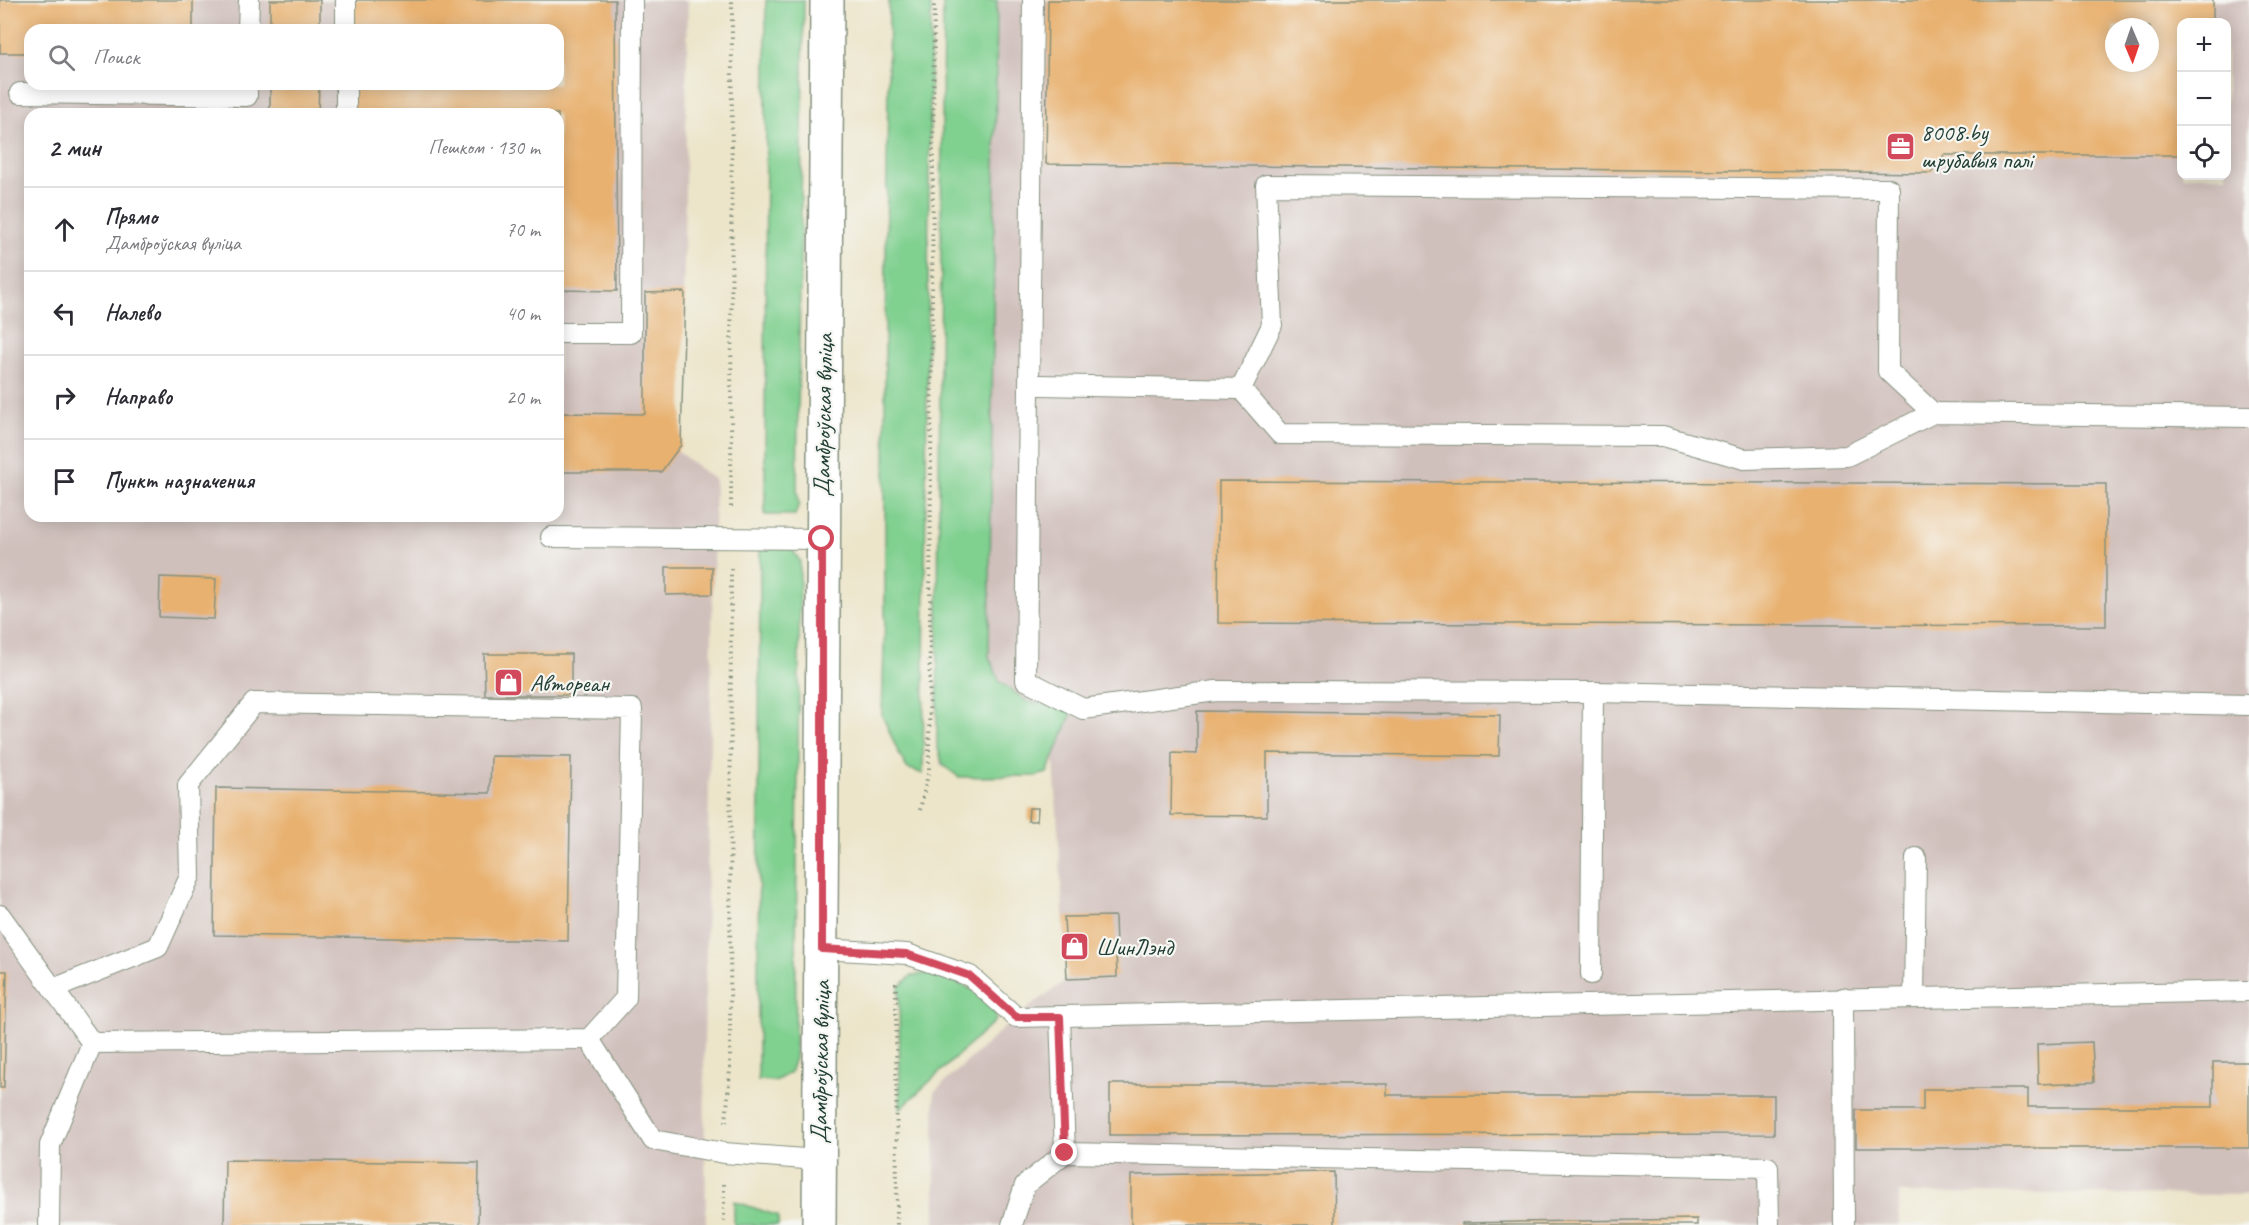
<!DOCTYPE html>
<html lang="ru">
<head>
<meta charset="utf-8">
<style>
  body { margin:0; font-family:Caveat,sans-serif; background:#f7f7f7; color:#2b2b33 }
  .controls { position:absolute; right:18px; top:18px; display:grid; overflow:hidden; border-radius:12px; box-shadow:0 3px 15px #0003 }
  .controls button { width:54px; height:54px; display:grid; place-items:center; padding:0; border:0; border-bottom:2px solid #e1e1e2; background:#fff; color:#2b2b33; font:30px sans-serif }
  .compass { position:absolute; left:2105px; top:18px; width:54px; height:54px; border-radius:50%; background:#fff; box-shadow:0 3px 15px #0003; rotate:178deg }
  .stop { position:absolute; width:18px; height:18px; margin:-14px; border:4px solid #d1495b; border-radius:50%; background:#fff }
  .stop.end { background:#d1495b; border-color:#fff; box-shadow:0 2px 6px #0008 }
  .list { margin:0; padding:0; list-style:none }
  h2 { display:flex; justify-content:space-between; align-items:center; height:78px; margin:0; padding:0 24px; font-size:26px }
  h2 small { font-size:20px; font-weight:400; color:#7c7c81 }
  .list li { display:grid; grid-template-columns:39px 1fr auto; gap:18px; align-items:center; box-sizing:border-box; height:84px; padding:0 24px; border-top:2px solid #e1e1e2 }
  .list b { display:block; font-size:22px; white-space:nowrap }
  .list p { margin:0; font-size:20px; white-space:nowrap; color:#7c7c81 }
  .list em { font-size:20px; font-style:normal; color:#7c7c81 }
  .icon { flex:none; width:33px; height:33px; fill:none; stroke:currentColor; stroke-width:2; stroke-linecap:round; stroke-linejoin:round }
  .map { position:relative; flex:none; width:2249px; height:1225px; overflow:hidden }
  .search { position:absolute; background:#fff; box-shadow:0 3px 15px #0003; left:24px; top:24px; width:540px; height:66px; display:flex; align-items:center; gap:15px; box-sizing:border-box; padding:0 21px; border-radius:18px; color:#7c7c81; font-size:22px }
  .panel { position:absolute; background:#fff; box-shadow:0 3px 15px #0003; left:24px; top:108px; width:540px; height:414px; border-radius:18px }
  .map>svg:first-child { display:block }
  .industrial { fill:#d0c0bc; fill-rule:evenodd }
  .green { fill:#80d090; stroke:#508662; stroke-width:1.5 }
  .building { fill:#e8b16f; fill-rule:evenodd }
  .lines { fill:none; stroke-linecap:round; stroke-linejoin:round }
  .service-casing { stroke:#86917f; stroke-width:22 }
  .tertiary-casing { stroke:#86917f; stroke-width:36 }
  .path { stroke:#86917f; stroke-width:4; stroke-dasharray:1.5 4.5; stroke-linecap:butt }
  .service { stroke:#fff; stroke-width:20 }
  .tertiary { stroke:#fff; stroke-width:33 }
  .route { stroke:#d1495b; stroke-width:8 }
  .labels { text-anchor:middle; stroke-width:4.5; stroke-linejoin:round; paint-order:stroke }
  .poi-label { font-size:24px; fill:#1f3d34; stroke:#f6f6f2; text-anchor:start }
  .street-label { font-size:24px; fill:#1f3d34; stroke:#f6f6f2 }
</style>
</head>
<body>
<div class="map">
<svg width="2249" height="1225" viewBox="0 0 2249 1225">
  <rect width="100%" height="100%" fill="#f6f6f2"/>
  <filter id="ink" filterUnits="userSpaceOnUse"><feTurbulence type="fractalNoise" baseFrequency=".0167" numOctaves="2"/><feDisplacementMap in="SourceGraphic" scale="12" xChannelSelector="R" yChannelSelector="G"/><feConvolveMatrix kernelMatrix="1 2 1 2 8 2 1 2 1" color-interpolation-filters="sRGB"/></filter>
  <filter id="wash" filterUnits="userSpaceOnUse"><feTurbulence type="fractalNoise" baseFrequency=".008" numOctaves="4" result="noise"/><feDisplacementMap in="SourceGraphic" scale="24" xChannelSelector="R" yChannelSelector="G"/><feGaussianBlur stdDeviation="1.35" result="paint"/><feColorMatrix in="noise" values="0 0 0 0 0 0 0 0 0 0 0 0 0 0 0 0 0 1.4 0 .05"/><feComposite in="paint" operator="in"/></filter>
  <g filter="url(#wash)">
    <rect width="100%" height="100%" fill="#ece5ca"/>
    <g class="industrial">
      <path d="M0,0H688L681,445L677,451L715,480L704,1047L706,1225H0ZM30,30H558V84H30ZM30,114H558V516H30Z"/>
      <path d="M946,0H2249V1195L1899,1193V1225H935L934,1092L1016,1017L1067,979L1054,762L940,765ZM2182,22H2226V176H2182ZM2114,27H2150V63H2114Z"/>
    </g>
    <g class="green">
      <path d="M766,0H804L797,489L799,504L795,515H765Z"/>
      <path d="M889,0H931L923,774L907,768L899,754L882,715L885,616V339Z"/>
      <path d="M943,0H997L989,657L1000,682L1028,702L1074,708L1047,773L1036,776L959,777L943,765L937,745Z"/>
      <path d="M777,546L792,549L800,561L795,1058L790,1073L775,1081L758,1080V1005L760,549Z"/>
      <path d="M928,973C952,980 974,988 994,1003L996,1020L900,1109L899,987L911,976Z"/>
      <path d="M734,1201L778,1216V1225H734Z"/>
    </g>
    <g id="blocks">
      <g class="building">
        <path d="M0,0H193V30H30V53H0Z"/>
        <rect x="270" y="0" width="50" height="30"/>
        <path d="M350,0H615L617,291L558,290V114H348V84H558V30H349Z"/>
        <path d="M1048,0H2213V22H2181V155H1944L1931,173L1046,164ZM2114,27H2150V63H2114Z"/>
        <path d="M270,84H319L318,114H270Z"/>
        <path d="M685,292L681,445L661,472H558V413L645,414V293Z"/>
        <path d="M1219,481L2106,484V626L1218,623Z"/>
        <path d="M666,567H712V594L666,595Z"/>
        <path d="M160,577L216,579L214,619L159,617Z"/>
        <path d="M484,654H571V695H485Z"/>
        <path d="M1197,711L1500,715L1499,756L1267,753V816L1171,815L1172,753L1197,754Z"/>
        <path d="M491,756L571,757L568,941L214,935L216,788L490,793Z"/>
        <path d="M1029,808H1038L1037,821H1028Z"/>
        <path d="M1115,916L1117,977L1067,979L1064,917Z"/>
        <path d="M0,971H7L4,1088H0Z"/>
        <path d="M2092,1042L2094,1082L2038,1084L2037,1044Z"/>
        <path d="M2213,1062H2249V1148H1856V1110H1923V1089H2028V1107H2213Z"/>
        <path d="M1110,1084H1387V1095H1774V1134L1110,1135Z"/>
        <path d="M225,1160L479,1163L478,1225H224Z"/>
        <path d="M1334,1172L1335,1225H1131V1175Z"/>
        <path d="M1697,1219V1225H1462V1223Z"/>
      </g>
    </g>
  </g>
  <g filter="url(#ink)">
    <use href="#blocks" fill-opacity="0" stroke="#86917f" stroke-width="1.5"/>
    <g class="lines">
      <defs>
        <g id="service">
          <path d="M346,0V30"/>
          <path d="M1033,0L1026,680L1083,709L1216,691L1593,692L2249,705"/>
          <path d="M248,30L249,0"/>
          <path d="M346,84V114"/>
          <path d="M20,93L247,96V84"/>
          <path d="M558,333H631L632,0"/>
          <path d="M1039,385L1241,389L1280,434L1663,436L1744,459L1847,456L1933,413L2249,417"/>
          <path d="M1241,389L1272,325L1266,185L1889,189L1888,371L1933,413"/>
          <path d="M551,537L822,539"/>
          <path d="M0,915L92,1043"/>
          <path d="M822,949L907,954L970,976L1016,1017L2249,991"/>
          <path d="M1591,974L1593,692"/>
          <path d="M53,989L158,947L190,876L188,785L254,703L632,709L626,998L589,1039L92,1043"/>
          <path d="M1914,997L1916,858"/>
          <path d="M1843,998L1844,1225"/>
          <path d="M589,1039L653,1140L724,1153L818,1160"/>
          <path d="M1065,1153L1768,1167L1769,1225"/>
          <path d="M49,1225L50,1145L92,1043"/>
          <path d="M1012,1225L1025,1185L1065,1153L1060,1017"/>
        </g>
        <path id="tertiary" d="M819,1225L827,0"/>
      </defs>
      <use href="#service" class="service-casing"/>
      <use href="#tertiary" class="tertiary-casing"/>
      <g class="path">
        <path d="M731,507L732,0"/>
        <path d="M920,810L929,770L934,0"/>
        <path d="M896,983L897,1225"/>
        <path d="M726,1122L730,1070L731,569"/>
        <path d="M724,1184V1225"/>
      </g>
      <use href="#service" class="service"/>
      <use href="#tertiary" class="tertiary"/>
    </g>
  </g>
  <g class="lines" filter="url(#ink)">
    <path class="route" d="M822,539V949L906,954L970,976L1016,1017H1060L1065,1153"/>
  </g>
  <defs>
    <symbol id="office-square" viewBox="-11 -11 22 22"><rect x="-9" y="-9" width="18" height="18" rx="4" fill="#d1495b" stroke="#f6f6f2"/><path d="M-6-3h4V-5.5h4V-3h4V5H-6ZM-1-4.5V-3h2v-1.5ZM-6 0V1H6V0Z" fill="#fff"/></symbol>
    <symbol id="shop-square" viewBox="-11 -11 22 22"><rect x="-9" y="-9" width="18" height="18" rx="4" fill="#d1495b" stroke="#f6f6f2"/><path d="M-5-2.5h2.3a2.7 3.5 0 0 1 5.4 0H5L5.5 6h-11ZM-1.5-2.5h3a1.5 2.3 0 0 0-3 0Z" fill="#fff"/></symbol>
  </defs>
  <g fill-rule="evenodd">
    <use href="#office-square" x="1884" y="130" width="33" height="33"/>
    <use href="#shop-square" x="492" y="666" width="33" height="33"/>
    <use href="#shop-square" x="1058" y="930" width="33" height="33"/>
  </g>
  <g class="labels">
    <g class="poi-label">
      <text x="1921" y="140">8008.by<tspan x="1921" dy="28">шрубавыя палі</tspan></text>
      <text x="530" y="691">Автореан</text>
      <text x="1096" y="955">ШинЛэнд</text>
    </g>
    <g class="street-label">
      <text transform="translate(823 415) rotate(-89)" y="8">Дамброўская вуліца</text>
      <text transform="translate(820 1062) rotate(-89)" y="8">Дамброўская вуліца</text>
    </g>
  </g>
</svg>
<div class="controls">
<button>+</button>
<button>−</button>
<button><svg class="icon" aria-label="locate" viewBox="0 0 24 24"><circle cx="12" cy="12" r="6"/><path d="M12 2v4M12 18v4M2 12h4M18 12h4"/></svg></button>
</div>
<svg class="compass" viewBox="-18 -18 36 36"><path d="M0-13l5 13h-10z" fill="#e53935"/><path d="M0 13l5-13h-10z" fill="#7c7c81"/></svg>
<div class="stop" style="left:822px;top:539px"></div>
<div class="stop end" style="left:1065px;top:1153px"></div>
<div class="search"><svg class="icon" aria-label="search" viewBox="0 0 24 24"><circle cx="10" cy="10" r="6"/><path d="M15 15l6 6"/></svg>Поиск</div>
<section class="panel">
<h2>2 мин<small>Пешком · 130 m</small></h2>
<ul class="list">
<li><svg class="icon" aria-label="ahead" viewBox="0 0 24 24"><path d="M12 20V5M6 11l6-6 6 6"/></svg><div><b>Прямо</b><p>Дамброўская вуліца</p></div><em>70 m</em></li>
<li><svg class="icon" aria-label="left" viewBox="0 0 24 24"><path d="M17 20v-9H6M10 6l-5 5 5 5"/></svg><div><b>Налево</b></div><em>40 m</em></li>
<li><svg class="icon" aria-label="right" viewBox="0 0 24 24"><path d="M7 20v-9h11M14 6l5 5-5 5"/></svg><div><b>Направо</b></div><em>20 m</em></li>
<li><svg class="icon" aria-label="arrive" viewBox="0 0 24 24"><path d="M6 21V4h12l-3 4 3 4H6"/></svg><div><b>Пункт назначения</b></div></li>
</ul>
</section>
</div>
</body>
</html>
